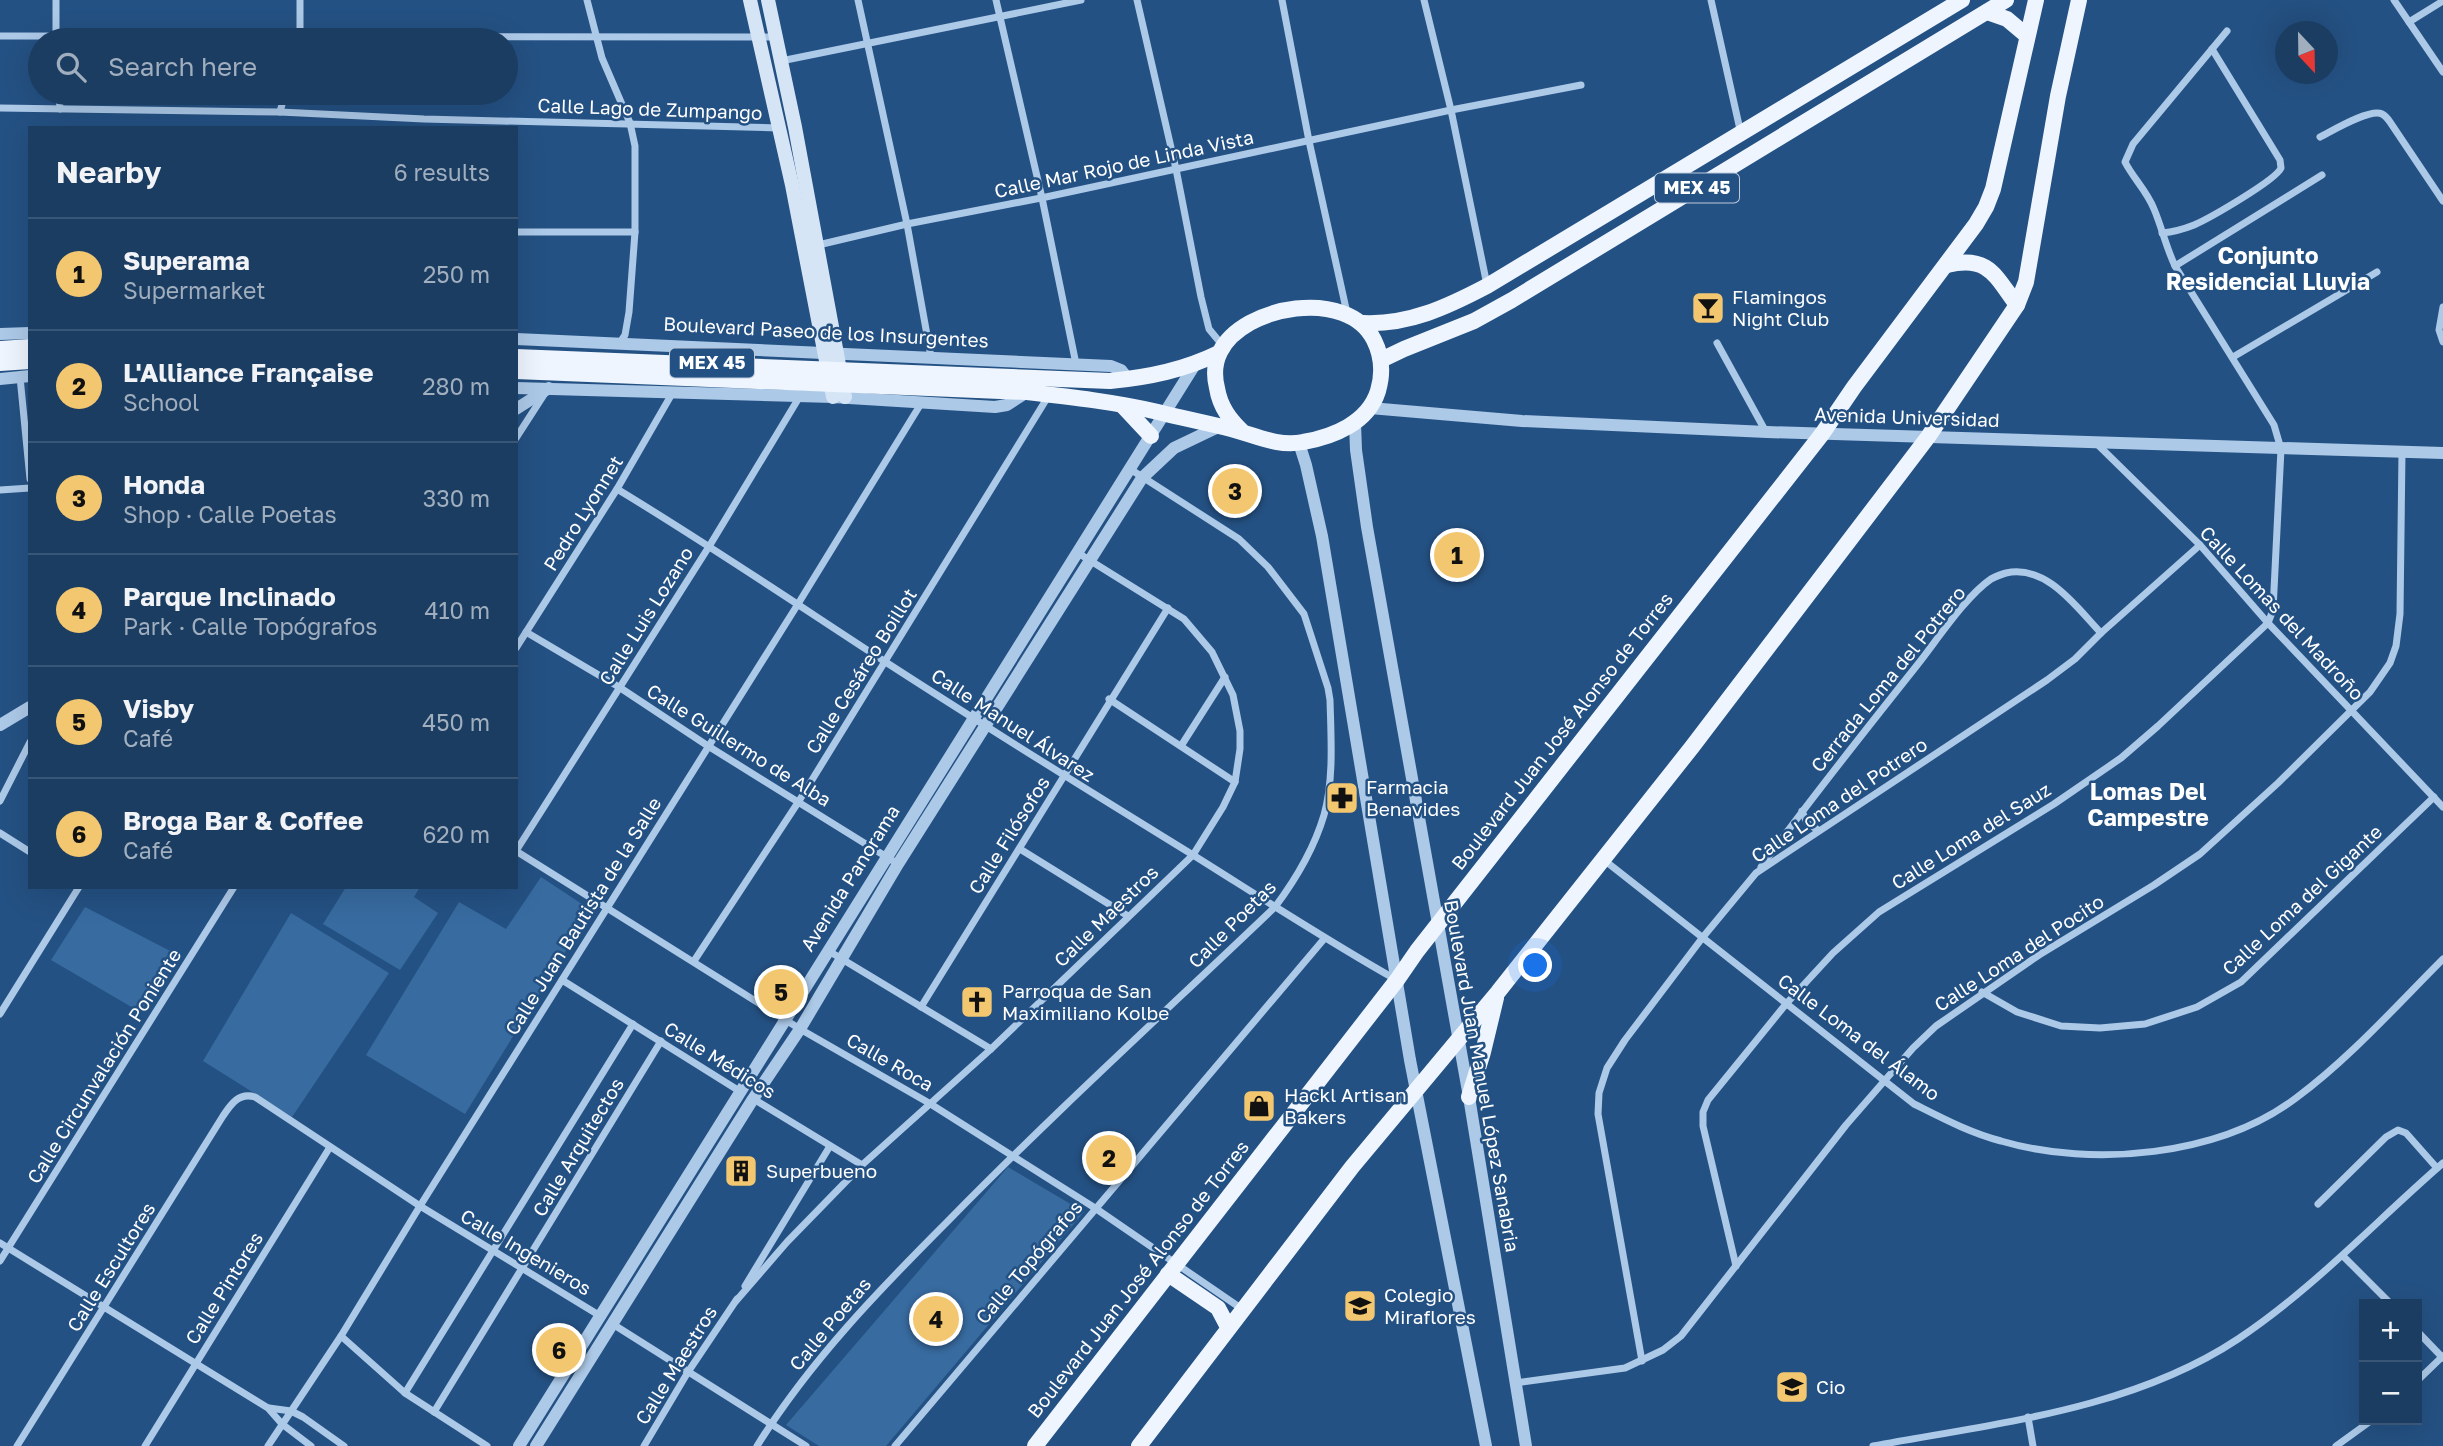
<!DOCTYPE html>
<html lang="en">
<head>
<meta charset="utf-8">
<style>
  body { margin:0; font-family:"Golos Text",sans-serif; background:#244468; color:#f1f3f6 }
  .controls { position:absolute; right:21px; bottom:21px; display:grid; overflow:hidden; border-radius:0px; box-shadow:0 7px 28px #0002 }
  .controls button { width:63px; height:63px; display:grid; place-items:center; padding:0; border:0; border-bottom:2px solid #395677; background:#1b3d62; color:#f1f3f6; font:35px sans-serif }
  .compass { position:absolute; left:2275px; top:21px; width:63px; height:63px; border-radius:50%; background:#1b3d62; box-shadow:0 7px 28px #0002; rotate:158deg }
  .you { position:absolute; left:1536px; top:966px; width:24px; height:24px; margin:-18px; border:5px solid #fff; border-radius:50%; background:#1a73e8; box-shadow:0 0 0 10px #1a73e833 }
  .badge { display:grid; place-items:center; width:46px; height:46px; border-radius:50%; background:#f2c76f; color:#111; font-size:23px; font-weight:700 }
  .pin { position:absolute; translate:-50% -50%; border:4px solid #fff; box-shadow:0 2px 7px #0006 }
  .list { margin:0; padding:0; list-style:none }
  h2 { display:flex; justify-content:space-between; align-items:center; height:91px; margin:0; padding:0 28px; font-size:30px }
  h2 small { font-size:23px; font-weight:400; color:#a0aebe }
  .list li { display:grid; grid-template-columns:46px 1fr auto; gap:21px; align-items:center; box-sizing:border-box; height:112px; padding:0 28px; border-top:2px solid #395677 }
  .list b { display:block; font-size:26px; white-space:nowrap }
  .list p { margin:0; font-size:23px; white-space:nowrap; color:#a0aebe }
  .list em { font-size:23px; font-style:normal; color:#a0aebe }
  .icon { flex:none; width:38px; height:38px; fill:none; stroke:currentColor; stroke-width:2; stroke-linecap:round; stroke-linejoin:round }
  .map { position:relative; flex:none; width:2443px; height:1446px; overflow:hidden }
  .search { position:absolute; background:#1b3d62; box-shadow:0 7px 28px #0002; left:28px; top:28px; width:490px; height:77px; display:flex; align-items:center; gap:18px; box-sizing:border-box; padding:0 24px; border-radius:38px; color:#a0aebe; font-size:26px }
  .panel { position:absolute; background:#1b3d62; box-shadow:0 7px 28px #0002; left:28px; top:126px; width:490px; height:763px; border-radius:0px }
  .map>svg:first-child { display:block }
  .green { fill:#386ba0 }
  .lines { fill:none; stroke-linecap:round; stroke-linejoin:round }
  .minor { stroke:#acc9e8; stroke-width:7 }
  .tertiary { stroke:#acc9e8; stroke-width:12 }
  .secondary { stroke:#d6e5f6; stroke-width:14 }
  .primary { stroke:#eef5fe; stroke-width:16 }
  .labels { text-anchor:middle; stroke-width:5; stroke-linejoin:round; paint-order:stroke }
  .shield { fill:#245183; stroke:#bdcbda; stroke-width:2 }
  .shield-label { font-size:18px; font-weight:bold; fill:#fff }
  .street-label { font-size:19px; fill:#fff; stroke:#245183 }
  .poi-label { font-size:19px; fill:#fff; stroke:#245183; text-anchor:start }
  .quarter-label { font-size:23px; font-weight:bold; fill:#fff; stroke:#245183 }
</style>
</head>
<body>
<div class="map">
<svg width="2443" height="1446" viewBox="0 0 2443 1446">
  <rect width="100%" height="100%" fill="#245183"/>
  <g class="green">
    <path d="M541,877L591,910L465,1114L366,1055L459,902L506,929Z"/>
    <path d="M346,887H420L414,897L438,913L400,970L323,924Z"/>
    <path d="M85,907L178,955L140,1012L51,960Z"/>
    <path d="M291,913L389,973L292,1117L203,1061Z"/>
    <path d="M1008,1167L1084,1212L886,1446H819L786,1425Z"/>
  </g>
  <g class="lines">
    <g class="minor">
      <path d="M56,0V40"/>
      <path d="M587,0L602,58L630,123L635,146V232L629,312L625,335L619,344"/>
      <path d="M858,0L907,224L931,357"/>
      <path d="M996,0L1042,198L1076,364"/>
      <path d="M1137,0L1176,169L1201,297L1209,329L1223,346"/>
      <path d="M1282,0L1309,141L1347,313"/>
      <path d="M1424,0L1451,110L1487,285"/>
      <path d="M1711,0L1741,134"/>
      <path d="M2394,0L2443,72"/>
      <path d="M2409,22L2443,1"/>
      <path d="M0,36L776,37"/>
      <path d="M300,40V0"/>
      <path d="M781,61L1081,0"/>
      <path d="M59,93L60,109"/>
      <path d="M0,108L280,112L424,119L780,128"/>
      <path d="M280,112L285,93"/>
      <path d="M2320,137C2332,131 2370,108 2382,114C2386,116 2388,119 2390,122L2443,201"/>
      <path d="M516,232H635"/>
      <path d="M2162,233C2173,232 2184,229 2194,225C2210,218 2276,180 2281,168L2280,160L2212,49"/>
      <path d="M814,246L907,224L1046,197L1451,110L1581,85"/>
      <path d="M2175,266L2322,175"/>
      <path d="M2443,307L2439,330L2443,342"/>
      <path d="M1717,343L1766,432"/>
      <path d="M2233,357L2377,272"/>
      <path d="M20,377L30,479"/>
      <path d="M800,396L710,545L516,851L800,1029L929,1103L1095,1208L1242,1309"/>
      <path d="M516,438L545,393"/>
      <path d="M2096,443L2200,545L2268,623L2443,807"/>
      <path d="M617,489C708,544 795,603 884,661C986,727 1089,791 1193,855C1260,897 1326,940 1395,979"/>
      <path d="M0,490L30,488"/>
      <path d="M526,632L619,687L708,746L898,864"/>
      <path d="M516,648L617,489L673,392"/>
      <path d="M1109,699L1235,782"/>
      <path d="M1181,746L1225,677"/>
      <path d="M0,801L30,742"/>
      <path d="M1802,811L1807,823L1818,830"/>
      <path d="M0,833L30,852"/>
      <path d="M1020,849L1128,916"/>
      <path d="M1604,860L1914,1104C1942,1118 1970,1133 2001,1141C2093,1168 2219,1156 2296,1098C2350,1058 2396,1006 2443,959"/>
      <path d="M1761,867C1811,798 1865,731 1918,664C1937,640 1966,596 1991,579C1995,577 2002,574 2006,573C2047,564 2077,608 2101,633"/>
      <path d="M827,950L991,1049"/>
      <path d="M694,961L799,801L1049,395"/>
      <path d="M562,980L741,1092"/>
      <path d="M1982,992L2017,1012L2061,1026L2100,1028L2145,1024L2197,1007L2241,982L2434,797"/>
      <path d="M921,1007L1168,608"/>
      <path d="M0,1014L79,887"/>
      <path d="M752,1098L862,1165"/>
      <path d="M2318,1204L2386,1137L2398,1130L2406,1133L2437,1168"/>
      <path d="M0,1243L268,1408L282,1424L311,1446"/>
      <path d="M2343,1256L2391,1304"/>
      <path d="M0,1261L234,887"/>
      <path d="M1736,1266L1703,1126V1112L1708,1100L1786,1004L1833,953L1879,912L2054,804L2121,758L2158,726L2268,623L2273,610L2281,449L2274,425L2175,266C2166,247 2162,228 2154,209C2147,191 2133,178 2125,162L2133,144L2227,31"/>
      <path d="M745,1286L830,1146"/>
      <path d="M736,1301L787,1242L862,1165L991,1049L1193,855L1223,807L1235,782L1240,749V731L1233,695L1212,652L1184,619L1078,553"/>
      <path d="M611,1323L806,1446"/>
      <path d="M2417,1331L2443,1358"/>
      <path d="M341,1336L405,1393L487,1446"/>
      <path d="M1642,1361L1598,1114L1599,1093L1607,1068L1625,1040L1703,937L1756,873L2047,680L2075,659L2101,633L2200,545"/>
      <path d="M2417,1381L2443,1356"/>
      <path d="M1515,1383L1625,1368L1663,1350L1681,1336L1846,1125L1913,1048L1936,1026L2039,955L2154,885L2200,854L2278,783L2370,692L2390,663L2396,646L2400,614L2402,452"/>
      <path d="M405,1393L633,1024"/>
      <path d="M269,1408L291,1411L303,1417L344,1446"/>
      <path d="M434,1412L661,1041"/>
      <path d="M2028,1417L2033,1446"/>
      <path d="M17,1446L223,1116C231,1104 239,1092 255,1097L420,1206L602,1317"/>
      <path d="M145,1446L330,1147"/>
      <path d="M268,1446L341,1336L420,1206L798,604L922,402"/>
      <path d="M644,1446L688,1372L737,1299"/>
      <path d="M757,1446C810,1361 879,1290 949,1220C1055,1112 1166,1011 1275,907C1296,879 1314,849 1324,815C1334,780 1331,737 1330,700L1328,688L1304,614L1268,567L1239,539L1130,469"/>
      <path d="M895,1446L1324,939"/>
      <path d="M1873,1446C1996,1423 2131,1410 2238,1339C2313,1289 2375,1222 2443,1163"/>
      <path d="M2336,1446L2372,1420"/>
    </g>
    <g class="tertiary">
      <path d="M0,334L30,333"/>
      <path d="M516,339L1111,366L1121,370L1128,379"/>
      <path d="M0,379L30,376"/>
      <path d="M516,388L833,397L995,407L1007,405L1027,392"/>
      <path d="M1370,408L1522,421L1767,432L2443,453"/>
      <path d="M516,409L549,388"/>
      <path d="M1355,423L1356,450L1367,527L1469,1097L1526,1446"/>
      <path d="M1299,443L1306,465L1322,536L1410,1060L1486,1446"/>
      <path d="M0,725L30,707"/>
      <path d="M519,1446L1194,366"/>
      <path d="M536,1446L753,1099L800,1029L898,864L1142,478L1174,448L1220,426"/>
    </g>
    <g class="secondary">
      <path d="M750,0L792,185L833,397"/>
      <path d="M768,0L795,127L845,397"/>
    </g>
    <g class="primary">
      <path d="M1987,12L2007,19L2026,35"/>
      <path d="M1947,265C1989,255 1995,276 2017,305"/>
      <path d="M1363,323C1409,325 1447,307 1487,286L1962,0"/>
      <path d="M0,349L30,347"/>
      <path d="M516,357L1110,381C1150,377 1184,370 1219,353"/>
      <path d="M1381,360L1404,349L1474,321L1512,300L2006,0"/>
      <path d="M0,363L30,361"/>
      <path d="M516,371L1027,392C1071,397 1115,402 1158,412C1182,418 1207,423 1231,429C1255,435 1277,447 1303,442C1333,437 1368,423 1378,391C1383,374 1382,356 1374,340C1348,287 1243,305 1220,352C1214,364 1214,376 1217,388C1220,407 1230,420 1244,433"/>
      <path d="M1122,405L1151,436"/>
      <path d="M1469,1097L1483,1052L1496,998"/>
      <path d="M1168,1274L1218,1308L1228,1327"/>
      <path d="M1035,1446L1397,980L1417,951L1822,434L1854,387L1976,224L1986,207L1993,189L2036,0"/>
      <path d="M1139,1446L1352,1167L1498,992L1692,747L1928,437L2017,305L2026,282L2058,96L2079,0"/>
    </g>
  </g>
  <defs>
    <symbol id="bar-square" viewBox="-11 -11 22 22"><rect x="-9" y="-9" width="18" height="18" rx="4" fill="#f2c76f" stroke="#245183"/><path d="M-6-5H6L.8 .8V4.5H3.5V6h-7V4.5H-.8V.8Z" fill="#111"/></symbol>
    <symbol id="pharmacy-square" viewBox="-11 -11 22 22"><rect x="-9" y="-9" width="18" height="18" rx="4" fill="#f2c76f" stroke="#245183"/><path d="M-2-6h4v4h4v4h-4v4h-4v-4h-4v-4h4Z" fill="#111"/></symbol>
    <symbol id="church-square" viewBox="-11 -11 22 22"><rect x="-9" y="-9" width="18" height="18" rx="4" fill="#f2c76f" stroke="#245183"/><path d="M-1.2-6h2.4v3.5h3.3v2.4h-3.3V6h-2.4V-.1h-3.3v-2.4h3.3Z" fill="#111"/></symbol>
    <symbol id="shop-square" viewBox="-11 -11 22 22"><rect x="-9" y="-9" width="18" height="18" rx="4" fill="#f2c76f" stroke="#245183"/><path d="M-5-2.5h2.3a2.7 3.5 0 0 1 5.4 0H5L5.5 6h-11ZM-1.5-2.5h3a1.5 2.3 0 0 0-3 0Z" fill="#111"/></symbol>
    <symbol id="building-square" viewBox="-11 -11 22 22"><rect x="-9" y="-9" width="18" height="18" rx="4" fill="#f2c76f" stroke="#245183"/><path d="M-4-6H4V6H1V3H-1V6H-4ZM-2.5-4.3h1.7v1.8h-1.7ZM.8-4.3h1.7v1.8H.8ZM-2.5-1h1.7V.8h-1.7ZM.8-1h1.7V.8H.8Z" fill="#111"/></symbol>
    <symbol id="school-square" viewBox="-11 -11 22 22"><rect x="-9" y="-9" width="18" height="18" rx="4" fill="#f2c76f" stroke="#245183"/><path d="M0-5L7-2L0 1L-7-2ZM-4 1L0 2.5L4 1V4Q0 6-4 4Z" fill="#111"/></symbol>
  </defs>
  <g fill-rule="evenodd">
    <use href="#bar-square" x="1689" y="289" width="38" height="38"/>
    <use href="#pharmacy-square" x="1323" y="779" width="38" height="38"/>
    <use href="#church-square" x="958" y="983" width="38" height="38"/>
    <use href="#shop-square" x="1240" y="1087" width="38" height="38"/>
    <use href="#building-square" x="722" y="1152" width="38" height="38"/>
    <use href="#school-square" x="1341" y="1287" width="38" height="38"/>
    <use href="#school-square" x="1773" y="1368" width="38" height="38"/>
  </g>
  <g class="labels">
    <g class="shield">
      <rect x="1655" y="173.5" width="84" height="29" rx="5"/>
      <rect x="670" y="348.5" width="84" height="29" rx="5"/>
    </g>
    <g class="shield-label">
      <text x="1697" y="194">MEX 45</text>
      <text x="712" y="369">MEX 45</text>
    </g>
    <g class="street-label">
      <text transform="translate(650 109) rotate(2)" y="7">Calle Lago de Zumpango</text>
      <text transform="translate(1124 164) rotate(-12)" y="7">Calle Mar Rojo de Linda Vista</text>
      <text transform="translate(826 332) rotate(3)" y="7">Boulevard Paseo de los Insurgentes</text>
      <text transform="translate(1907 417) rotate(2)" y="7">Avenida Universidad</text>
      <text transform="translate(583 513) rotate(-58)" y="7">Pedro Lyonnet</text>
      <text transform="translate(2282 613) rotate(47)" y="7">Calle Lomas del Madroño</text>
      <text transform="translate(646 616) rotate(-58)" y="7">Calle Luis Lozano</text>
      <text transform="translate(861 671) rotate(-58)" y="7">Calle Cesáreo Boillot</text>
      <text transform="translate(1888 679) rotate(-51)" y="7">Cerrada Loma del Potrero</text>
      <text transform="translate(1013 725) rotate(33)" y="7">Calle Manuel Álvarez</text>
      <text transform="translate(1562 731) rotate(-52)" y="7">Boulevard Juan José Alonso de Torres</text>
      <text transform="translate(739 745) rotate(32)" y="7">Calle Guillermo de Alba</text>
      <text transform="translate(1839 800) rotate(-34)" y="7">Calle Loma del Potrero</text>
      <text transform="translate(1009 835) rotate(-58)" y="7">Calle Filósofos</text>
      <text transform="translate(1971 836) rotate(-32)" y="7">Calle Loma del Sauz</text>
      <text transform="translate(850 878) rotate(-58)" y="7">Avenida Panorama</text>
      <text transform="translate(2302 900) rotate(-43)" y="7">Calle Loma del Gigante</text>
      <text transform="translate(583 916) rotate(-58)" y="7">Calle Juan Bautista de la Salle</text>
      <text transform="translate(1106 916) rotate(-44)" y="7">Calle Maestros</text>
      <text transform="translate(1232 924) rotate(-45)" y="7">Calle Poetas</text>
      <text transform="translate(2019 953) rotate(-33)" y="7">Calle Loma del Pocito</text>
      <text transform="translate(1859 1037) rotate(37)" y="7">Calle Loma del Álamo</text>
      <text transform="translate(720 1060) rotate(32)" y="7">Calle Médicos</text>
      <text transform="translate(890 1062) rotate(30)" y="7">Calle Roca</text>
      <text transform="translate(104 1066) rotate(-58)" y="7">Calle Circunvalación Poniente</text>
      <text transform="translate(1482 1076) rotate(80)" y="7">Boulevard Juan Manuel López Sanabria</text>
      <text transform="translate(578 1147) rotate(-59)" y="7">Calle Arquitectos</text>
      <text transform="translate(526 1252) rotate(31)" y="7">Calle Ingenieros</text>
      <text transform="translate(1029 1262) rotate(-50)" y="7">Calle Topógrafos</text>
      <text transform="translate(111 1267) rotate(-58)" y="7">Calle Escultores</text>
      <text transform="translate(1138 1279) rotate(-52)" y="7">Boulevard Juan José Alonso de Torres</text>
      <text transform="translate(224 1288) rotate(-58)" y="7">Calle Pintores</text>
      <text transform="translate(830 1324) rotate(-50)" y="7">Calle Poetas</text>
      <text transform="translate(676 1365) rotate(-58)" y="7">Calle Maestros</text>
    </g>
    <g class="poi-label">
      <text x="1732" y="304">Flamingos<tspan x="1732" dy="22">Night Club</tspan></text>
      <text x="1366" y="794">Farmacia<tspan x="1366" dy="22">Benavides</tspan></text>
      <text x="1002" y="998">Parroqua de San<tspan x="1002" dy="22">Maximiliano Kolbe</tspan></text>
      <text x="1284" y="1102">Hackl Artisan<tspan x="1284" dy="22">Bakers</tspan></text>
      <text x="766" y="1178">Superbueno</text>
      <text x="1384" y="1302">Colegio<tspan x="1384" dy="22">Miraflores</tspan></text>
      <text x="1816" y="1394">Cio</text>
    </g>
    <g class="quarter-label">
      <text x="2268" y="264">Conjunto<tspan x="2268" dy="26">Residencial Lluvia</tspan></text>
      <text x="2148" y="800">Lomas Del<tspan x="2148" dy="26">Campestre</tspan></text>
    </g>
  </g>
</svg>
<div class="controls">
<button>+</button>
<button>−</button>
</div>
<svg class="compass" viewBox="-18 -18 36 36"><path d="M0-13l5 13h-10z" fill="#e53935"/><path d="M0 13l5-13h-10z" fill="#a0aebe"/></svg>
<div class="you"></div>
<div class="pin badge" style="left:1457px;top:555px">1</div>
<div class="pin badge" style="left:1109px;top:1158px">2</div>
<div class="pin badge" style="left:1235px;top:491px">3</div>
<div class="pin badge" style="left:936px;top:1319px">4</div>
<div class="pin badge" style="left:781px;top:992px">5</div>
<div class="pin badge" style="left:559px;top:1350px">6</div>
<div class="search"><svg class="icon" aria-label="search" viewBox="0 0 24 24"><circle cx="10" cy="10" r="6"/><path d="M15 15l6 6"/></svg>Search here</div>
<section class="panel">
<h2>Nearby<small>6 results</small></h2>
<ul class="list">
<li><span class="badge">1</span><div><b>Superama</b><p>Supermarket</p></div><em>250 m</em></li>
<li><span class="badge">2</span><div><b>L'Alliance Française</b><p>School</p></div><em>280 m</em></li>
<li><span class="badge">3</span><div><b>Honda</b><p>Shop · Calle Poetas</p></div><em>330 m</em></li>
<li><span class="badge">4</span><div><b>Parque Inclinado</b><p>Park · Calle Topógrafos</p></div><em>410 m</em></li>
<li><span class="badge">5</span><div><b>Visby</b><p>Café</p></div><em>450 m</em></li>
<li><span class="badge">6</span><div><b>Broga Bar &amp; Coffee</b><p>Café</p></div><em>620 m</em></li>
</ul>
</section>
</div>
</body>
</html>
